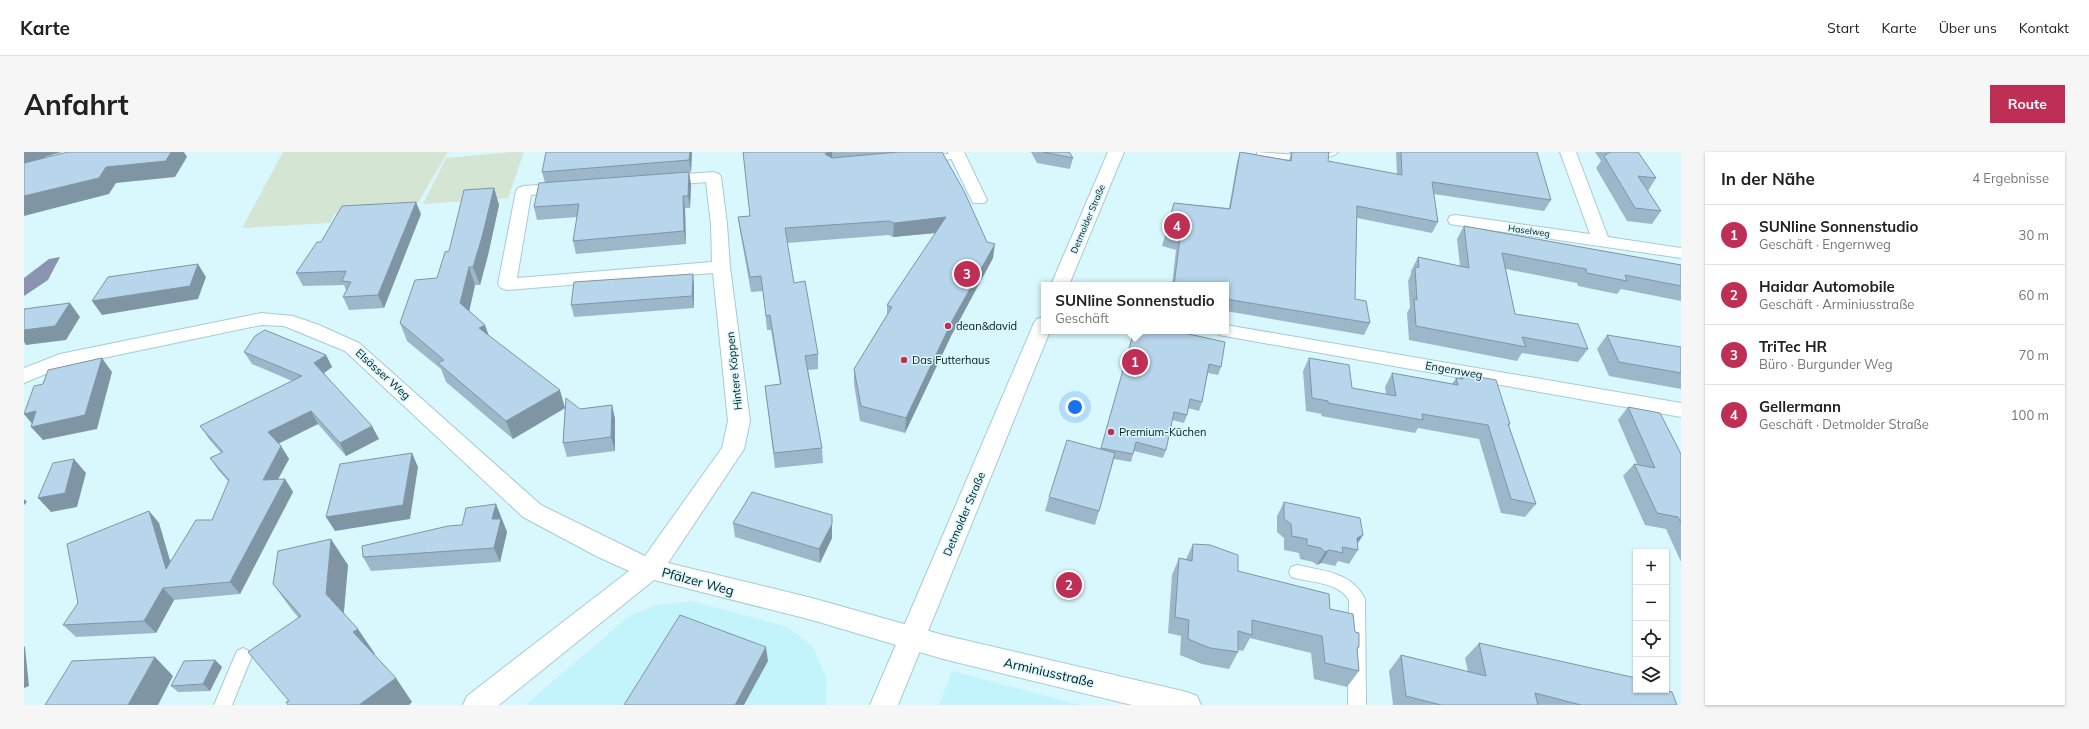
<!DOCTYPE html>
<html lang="de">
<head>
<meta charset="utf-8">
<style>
  body { margin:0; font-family:Mulish,sans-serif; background:#f6f6f6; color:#222 }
  .controls { position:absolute; right:12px; bottom:12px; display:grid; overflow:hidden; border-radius:0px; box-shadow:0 1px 3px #0004 }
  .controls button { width:36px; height:36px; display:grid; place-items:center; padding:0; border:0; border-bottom:1px solid #e0e0e0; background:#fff; color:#222; font:20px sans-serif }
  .you { position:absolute; left:1051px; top:255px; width:14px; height:14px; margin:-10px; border:3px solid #fff; border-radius:50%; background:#1a73e8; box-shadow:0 0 0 6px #1a73e833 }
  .badge { display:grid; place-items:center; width:26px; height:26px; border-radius:50%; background:#be2e55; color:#fff; font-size:13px; font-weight:700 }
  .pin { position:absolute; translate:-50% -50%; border:2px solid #fff; box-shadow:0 1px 4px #0006 }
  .popup { position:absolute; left:1017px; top:130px; width:188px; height:52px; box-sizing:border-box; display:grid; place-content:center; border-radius:0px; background:#fff; filter:drop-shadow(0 1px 3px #0005); font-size:13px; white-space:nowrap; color:#767676 }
  .popup b { font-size:15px; color:#222 }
  .popup::after { content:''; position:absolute; left:50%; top:100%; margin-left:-8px; border:8px solid transparent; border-top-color:#fff }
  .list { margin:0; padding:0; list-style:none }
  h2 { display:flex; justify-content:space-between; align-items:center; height:52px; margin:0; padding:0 16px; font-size:17px }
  h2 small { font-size:13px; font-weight:400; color:#767676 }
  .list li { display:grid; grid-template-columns:26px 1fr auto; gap:12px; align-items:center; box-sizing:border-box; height:60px; padding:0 16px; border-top:1px solid #e0e0e0 }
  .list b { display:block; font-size:15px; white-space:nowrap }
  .list p { margin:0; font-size:13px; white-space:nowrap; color:#767676 }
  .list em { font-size:13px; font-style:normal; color:#767676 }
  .icon { flex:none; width:22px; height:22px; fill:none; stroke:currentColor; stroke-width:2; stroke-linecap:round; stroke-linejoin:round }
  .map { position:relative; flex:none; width:1657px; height:553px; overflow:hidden; border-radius:0px }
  header { display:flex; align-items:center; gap:24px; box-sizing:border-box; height:56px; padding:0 20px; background:#fff; border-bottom:1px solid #e0e0e0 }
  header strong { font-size:19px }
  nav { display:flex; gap:22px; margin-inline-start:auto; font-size:14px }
  .intro { display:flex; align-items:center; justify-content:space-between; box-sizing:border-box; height:96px; padding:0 24px }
  h1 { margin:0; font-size:28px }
  .button { padding:10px 18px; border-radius:0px; background:#be2e55; color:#fff; font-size:14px; font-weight:700 }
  main { display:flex; gap:24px; padding:0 24px }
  aside { flex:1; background:#fff; border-radius:0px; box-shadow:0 1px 3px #0004 }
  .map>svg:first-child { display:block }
  .built { fill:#c3f4fb }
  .green { fill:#d5e5d3 }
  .water { fill:#8a93b0 }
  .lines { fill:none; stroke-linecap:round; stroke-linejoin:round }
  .lane-casing { stroke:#a6cbd1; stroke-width:2 }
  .street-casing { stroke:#a6cbd1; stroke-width:2 }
  .secondary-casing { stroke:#a6cbd1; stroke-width:2 }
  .lane { fill:#fff; fill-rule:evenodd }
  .street { fill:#fff; fill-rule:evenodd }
  .secondary { fill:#fff; fill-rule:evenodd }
  .wall { fill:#9db7ca }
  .shaded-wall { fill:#8095a4 }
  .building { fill:#b7d5eb; stroke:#8095a4 }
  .poi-dot { fill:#be2e55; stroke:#d9f8fd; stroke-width:1.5 }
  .labels { text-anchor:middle; stroke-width:3; stroke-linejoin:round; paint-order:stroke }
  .far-street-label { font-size:9px; fill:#0b191b; stroke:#d9f8fd }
  .poi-label { font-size:11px; fill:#0b191b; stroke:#d9f8fd; text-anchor:start }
  .street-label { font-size:11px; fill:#0b191b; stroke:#d9f8fd }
  .near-street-label { font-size:13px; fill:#0b191b; stroke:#d9f8fd }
</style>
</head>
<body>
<header>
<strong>Karte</strong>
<nav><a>Start</a><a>Karte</a><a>Über uns</a><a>Kontakt</a></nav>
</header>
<div class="intro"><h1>Anfahrt</h1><a class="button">Route</a></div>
<main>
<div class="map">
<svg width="1657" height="553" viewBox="0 0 1657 553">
  <rect width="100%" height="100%" fill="#d9f8fd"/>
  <g class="built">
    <path d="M668,449L763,475L788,493L803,527L802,553H501L605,464L632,453Z"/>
    <path d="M928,519L1056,553H915Z"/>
  </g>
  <g class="green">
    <path d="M259,0H424L392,54L311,62L306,71L218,76Z"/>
    <path d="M488,0H500L484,46L399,52L422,6Z"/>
  </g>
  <path class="water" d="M36,105L24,128L0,144V126L25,107Z"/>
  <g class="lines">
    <defs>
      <g id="lane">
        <path d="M1233,0L1273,3L1314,0C1302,13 1253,7 1236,5L1233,4Z"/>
        <path d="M934,1L939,4L937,6L902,10L897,7L902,4Z"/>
        <path d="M1273,413C1299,419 1328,420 1341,447L1342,553H1324L1325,448C1313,429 1286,431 1267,425L1265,420L1267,415Z"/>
        <path d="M219,496L225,499L228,504L208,553H190L213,499Z"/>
      </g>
      <g id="street">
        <path d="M924,0H940L963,48L961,51H949Z"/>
        <path d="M1536,0H1552L1584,85L1657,96V106L1432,73L1426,72L1424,68L1426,64L1432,63L1566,82Z"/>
        <path d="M689,20L695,22L697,25L703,72L706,115L726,269L720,297L644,411L788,446L919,483L1163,540L1173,544L1177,553H1108L919,507L788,468L630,428L475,553H439L443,544L605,419L574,405L499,365L321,199L260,174L237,173L41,214L0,231V216L36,202L237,161L269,164L295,173L335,191L517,353L621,404L698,296L704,269L689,121L483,138L477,136L474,132L492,39L494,36L500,34L544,31L550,33L552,36L550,39L544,41L507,43L493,126L688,110L687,72L682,30L636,34L630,32L628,29L630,26L636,24Z"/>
        <path d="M1202,173L1657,251V265L1195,183L1192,179H1202Z"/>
      </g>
      <g id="secondary">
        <path d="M1084,0H1100L1045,133H1027Z"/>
        <path d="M1020,165V179H1026L874,553H846L1010,171L1013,167Z"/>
      </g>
    </defs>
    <use href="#lane" class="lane-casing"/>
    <use href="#street" class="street-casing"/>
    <use href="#secondary" class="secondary-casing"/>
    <use href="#lane" class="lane"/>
    <use href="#street" class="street"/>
    <use href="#secondary" class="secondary"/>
  </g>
  <g class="wall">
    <path d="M668,0L667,20H665L667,33L666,56H661L662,92L552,102L549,89L553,65L513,68L510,55L521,31L518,20Z"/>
    <path d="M719,0H918L969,106L927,184L881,281L836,269L830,232V217L863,163V153L912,81L869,85L865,83L763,91L770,131L794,202V217L784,218L798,296L799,311L751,316L741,234L756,232L747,178H743L739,139L727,140L716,79L714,65L726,64Z"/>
    <path d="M1007,0H1045L1049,6L1046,17L1013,11Z"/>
    <path d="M1216,0L1265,8L1267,1H1265V0H1305L1304,9L1373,22L1372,0H1513L1527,48L1520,59L1410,42L1414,70L1408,81L1333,66L1331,147L1346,171L1340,183L1202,159V133H1148L1152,98L1138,94L1150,51L1205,56L1213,10Z"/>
    <path d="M1571,0H1614L1632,26L1624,39L1637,59L1628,72L1603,69L1572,16L1577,9Z"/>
    <path d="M470,36L475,53L464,103L456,133H451L445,159L461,173L465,184L541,256L556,257L588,253L591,267V299L543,305L539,291L541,256L489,287L422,230L417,217L383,189L376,171L413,126L425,99Z"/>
    <path d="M397,62L360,156L325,158L319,145L322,138L320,133L279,134L272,121L297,90Z"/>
    <path d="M1440,74L1657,113V149L1597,137L1593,142L1554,134L1553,131L1482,117L1491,162L1564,197L1554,210L1498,201L1493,209L1385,188L1383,161L1386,155L1384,129L1387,122V119L1394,105L1436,114L1433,87Z"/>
    <path d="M670,133V156L550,165L547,153Z"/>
    <path d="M1110,179L1197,215L1194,223L1184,221L1178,250L1175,259L1164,256L1163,263L1160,271L1148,268L1142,298L1139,306L1110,299L1107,310L1090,307L1071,373L1021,359L1025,345L1077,297Z"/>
    <path d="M1583,183L1657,195V237L1585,224L1573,197Z"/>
    <path d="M220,200L302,203L308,215L300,221L355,287L322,304L294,272L254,291L257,294L265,307L254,327H261L269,340L216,442L150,448L132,481L52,485L39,473L125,359L135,371L146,409L188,368L205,330L195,319L186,306L197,301L185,287L176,274L268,229L228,212Z"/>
    <path d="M1285,206L1328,236L1362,242L1361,235L1368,221L1428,232L1432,226H1436L1438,222L1486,272L1485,274L1512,352L1501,365L1477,361L1455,287L1394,276L1391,281L1297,264L1298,262L1282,259L1279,219Z"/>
    <path d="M1604,255L1657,302V410L1642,377L1621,373L1599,324L1610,312H1613L1594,268Z"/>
    <path d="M1260,350L1339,383L1333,392L1334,398L1325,412L1314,409L1311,414L1297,411L1293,413L1289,410L1276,407L1275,401L1260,398V386L1253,380V364Z"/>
    <path d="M472,352L483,380L476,410L347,419L339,405L438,373Z"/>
    <path d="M709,371L808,386L796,411L711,385Z"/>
    <path d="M1169,392L1214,419L1306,457L1331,480L1335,495L1333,498L1335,519L1323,535L1290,527L1287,501L1226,486L1219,499L1214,498V500L1205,517L1178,512L1156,503L1157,484L1144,481L1148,423L1155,406L1162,407Z"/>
    <path d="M324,413L320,461L351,502H350L388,550L265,549L274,465L268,458L249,432Z"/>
    <path d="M1455,491L1643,539L1653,553H1369L1365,519L1377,503L1444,520L1441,506Z"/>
    <path d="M191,508L198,515L186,539L154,540L147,534Z"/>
  </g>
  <g class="shaded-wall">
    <path d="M0,0H38L21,5L22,12L0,17Z"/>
    <path d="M147,0H160L163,5L151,25L92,31L85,42L0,64V44L82,15Z"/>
    <path d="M666,0H668L667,20L665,8Z"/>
    <path d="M804,0H808V11L801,2Z"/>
    <path d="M665,20L667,33L666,56L664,44Z"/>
    <path d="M470,36L475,53L464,103L456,133L449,115Z"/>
    <path d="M659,44L661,56L662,92L660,79Z"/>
    <path d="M392,50L397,62L360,156L354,143Z"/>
    <path d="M922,65L921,80L869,85L870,71Z"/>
    <path d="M971,92L969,106L927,184L881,281L882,266L928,169Z"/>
    <path d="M174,112L182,125L174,147L78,163L68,149Z"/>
    <path d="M445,115L451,133L443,169L436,151Z"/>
    <path d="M669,122L670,133V156L668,144Z"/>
    <path d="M46,151L56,165L42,188L2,193L0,190V178Z"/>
    <path d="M461,173L467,191L455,176Z"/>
    <path d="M302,203L308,215L297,223L290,211Z"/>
    <path d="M78,206L88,220L73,277L19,288L7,275L10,274L0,262Z"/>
    <path d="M536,238L541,256L489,287L482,269Z"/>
    <path d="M588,253L591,267V299L587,285Z"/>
    <path d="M287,259L294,272L252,293L244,280Z"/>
    <path d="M348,274L355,287L322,304L316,291Z"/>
    <path d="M257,294L265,307L247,340L239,328Z"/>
    <path d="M388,301L394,315L386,367L311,379L302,365Z"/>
    <path d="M50,307L62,321L53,355L27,360L14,346Z"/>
    <path d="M261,327L269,340L216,442L206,430Z"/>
    <path d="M0,347L3,350L0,353Z"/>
    <path d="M472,352L483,380L476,410L470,396L468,367Z"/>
    <path d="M125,359L135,371L152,429L142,417Z"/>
    <path d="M808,363V386L796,411L795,397Z"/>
    <path d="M1339,383L1330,397L1333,386Z"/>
    <path d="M307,387L324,413L319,467L302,442Z"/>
    <path d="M1305,398L1297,411L1293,413L1301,400Z"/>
    <path d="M139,436L150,448L132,481L120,469Z"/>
    <path d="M334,477L351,502L346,505L329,480Z"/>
    <path d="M0,494L1,495L5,534L0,536Z"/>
    <path d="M742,495L744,509L720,553H711Z"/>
    <path d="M131,505L149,524L134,553H104Z"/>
    <path d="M191,508L198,515L186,539L179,532Z"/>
    <path d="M372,526L388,550L385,553H335Z"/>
  </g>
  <g class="building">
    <path d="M44,0H147L142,9L82,15L75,26L0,44V11Z"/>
    <path d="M522,0H666L665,8L518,20Z"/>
    <path d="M719,0H804L801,2L808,6L874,0H918L940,39L963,90L971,92L928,169L882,266L837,254L830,217L868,155L863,153L922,65L870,71L865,69L761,76L770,131L781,129L794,202L781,204L798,296L750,301L741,234L757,232L746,163L742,164L737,124L726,125L714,65L726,64Z"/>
    <path d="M1019,0H1045L1049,6Z"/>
    <path d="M1216,0L1267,9L1268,0H1305L1304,9L1378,23L1377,0H1513L1527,48L1408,30L1414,70L1333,54L1331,147L1342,149L1346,171L1202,147V133H1150L1156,86L1141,83L1150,51L1206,57Z"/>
    <path d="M1586,0H1614L1632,26L1614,24L1637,59L1611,56L1580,4Z"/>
    <path d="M665,20L664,44H659L660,79L549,89L555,52L510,55L515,31Z"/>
    <path d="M470,36L458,85L449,115H445L436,151L461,173L455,176L536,238L482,269L414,211L420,208L376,171L391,128L413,126L421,100L425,99L440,38Z"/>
    <path d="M392,50L354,143L319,145L327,130L318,129L322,119L272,121L293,90H297L318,54Z"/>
    <path d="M1440,74L1657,113V134L1601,123L1603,129L1563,121L1562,117L1478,101L1491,162L1554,172L1564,197L1498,185L1502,195L1392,174L1390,147L1393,148L1391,116L1395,115L1394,105L1445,116Z"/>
    <path d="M174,112L166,134L68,149L84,125Z"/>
    <path d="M669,122L668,144L547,153L550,130Z"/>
    <path d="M46,151L31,174L0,178V157Z"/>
    <path d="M241,178L302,203L290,211L348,274L316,291L287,259L244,280L257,294L239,328L261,327L206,430L139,436L120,469L39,473L54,451L43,392L125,359L142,417L172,368H188L205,328L186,306L199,300L176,274L278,224L220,200L231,184Z"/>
    <path d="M1110,179H1151L1201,190L1197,215L1185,212L1178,250L1166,247L1163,263L1150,260L1142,298L1112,290L1109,302L1077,296Z"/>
    <path d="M1583,183L1657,195V221L1595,210Z"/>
    <path d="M78,206L61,263L7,275L12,259L0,262L10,234L19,232L24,218Z"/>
    <path d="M1285,206L1325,213L1328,236L1372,244L1368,221L1434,233L1432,226L1439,227L1438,222L1472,228L1486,272H1484L1512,352L1487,347L1464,273L1398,262L1399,268L1304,251V249L1288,246Z"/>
    <path d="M542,246L556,257L588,253L587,285L539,291Z"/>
    <path d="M1604,255L1636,261L1657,302V371L1654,365L1633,361L1610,312L1631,316Z"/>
    <path d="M1043,288L1091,301L1075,359L1025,345Z"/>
    <path d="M388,301L379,353L302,365L316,312Z"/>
    <path d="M50,307L41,341L14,346L29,311Z"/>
    <path d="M728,340L808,363V372L795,397L709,371Z"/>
    <path d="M1260,350L1336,366L1339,383L1333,386L1334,398L1318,395L1319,401L1305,398L1301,400L1297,396L1283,393V387L1268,384L1267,372L1260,367Z"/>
    <path d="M472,352L468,367H477L470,396L339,405L338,394L424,374L438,373L442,356Z"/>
    <path d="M307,387L302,442L334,477L329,480L372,526L335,553H264L262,550L265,549L224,500L277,464L249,432L254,399Z"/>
    <path d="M1169,392L1186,393L1214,403V419L1305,442L1306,457L1329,462L1331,480L1335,481V495L1333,496L1335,519L1301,511L1298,484L1228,468V483L1214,479V500L1186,496L1164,487L1165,468L1151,465L1155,406L1168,409Z"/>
    <path d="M656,463L742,495L711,553H600Z"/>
    <path d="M1455,491L1612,526V538H1642V537L1643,539L1648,540L1653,553H1557L1511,541L1514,553H1417L1382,544L1377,503L1462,524Z"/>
    <path d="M131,505L104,553H21L48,509Z"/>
    <path d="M191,508L179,532L147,534L160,509Z"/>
  </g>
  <g class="poi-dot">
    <circle cx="924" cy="174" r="4"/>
    <circle cx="880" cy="208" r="4"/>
    <circle cx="1087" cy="280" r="4"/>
  </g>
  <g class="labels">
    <g class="far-street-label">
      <text transform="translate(1064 67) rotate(-67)" y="3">Detmolder Straße</text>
      <text transform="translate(1505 79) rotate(8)" y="3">Haselweg</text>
    </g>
    <g class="poi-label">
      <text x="932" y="178">dean&amp;david</text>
      <text x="888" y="212">Das Futterhaus</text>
      <text x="1095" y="284">Premium-Küchen</text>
    </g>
    <g class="street-label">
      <text transform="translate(1430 218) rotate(10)" y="4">Engernweg</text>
      <text transform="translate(710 219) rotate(-96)" y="4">Hintere Köppen</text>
      <text transform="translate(359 222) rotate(42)" y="4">Elsässer Weg</text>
      <text transform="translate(940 362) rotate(-67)" y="4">Detmolder Straße</text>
    </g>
    <g class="near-street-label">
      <text transform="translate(674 429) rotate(15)" y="5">Pfälzer Weg</text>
      <text transform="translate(1025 520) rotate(13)" y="5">Arminiusstraße</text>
    </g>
  </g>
</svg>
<div class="controls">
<button>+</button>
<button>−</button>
<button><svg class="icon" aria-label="locate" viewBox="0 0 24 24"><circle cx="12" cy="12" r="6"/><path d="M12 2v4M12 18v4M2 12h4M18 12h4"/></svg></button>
<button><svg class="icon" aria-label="layers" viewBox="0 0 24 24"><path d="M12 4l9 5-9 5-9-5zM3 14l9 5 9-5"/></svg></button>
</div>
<div class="you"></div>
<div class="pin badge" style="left:1111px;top:210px">1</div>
<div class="popup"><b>SUNline Sonnenstudio</b>Geschäft</div>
<div class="pin badge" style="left:1045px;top:433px">2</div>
<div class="pin badge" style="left:943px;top:122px">3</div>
<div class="pin badge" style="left:1153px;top:74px">4</div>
</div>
<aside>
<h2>In der Nähe<small>4 Ergebnisse</small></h2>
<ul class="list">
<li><span class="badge">1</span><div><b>SUNline Sonnenstudio</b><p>Geschäft · Engernweg</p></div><em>30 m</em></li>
<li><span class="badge">2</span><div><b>Haidar Automobile</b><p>Geschäft · Arminiusstraße</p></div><em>60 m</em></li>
<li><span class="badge">3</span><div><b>TriTec HR</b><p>Büro · Burgunder Weg</p></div><em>70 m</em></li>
<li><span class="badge">4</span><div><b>Gellermann</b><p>Geschäft · Detmolder Straße</p></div><em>100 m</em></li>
</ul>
</aside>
</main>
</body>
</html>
